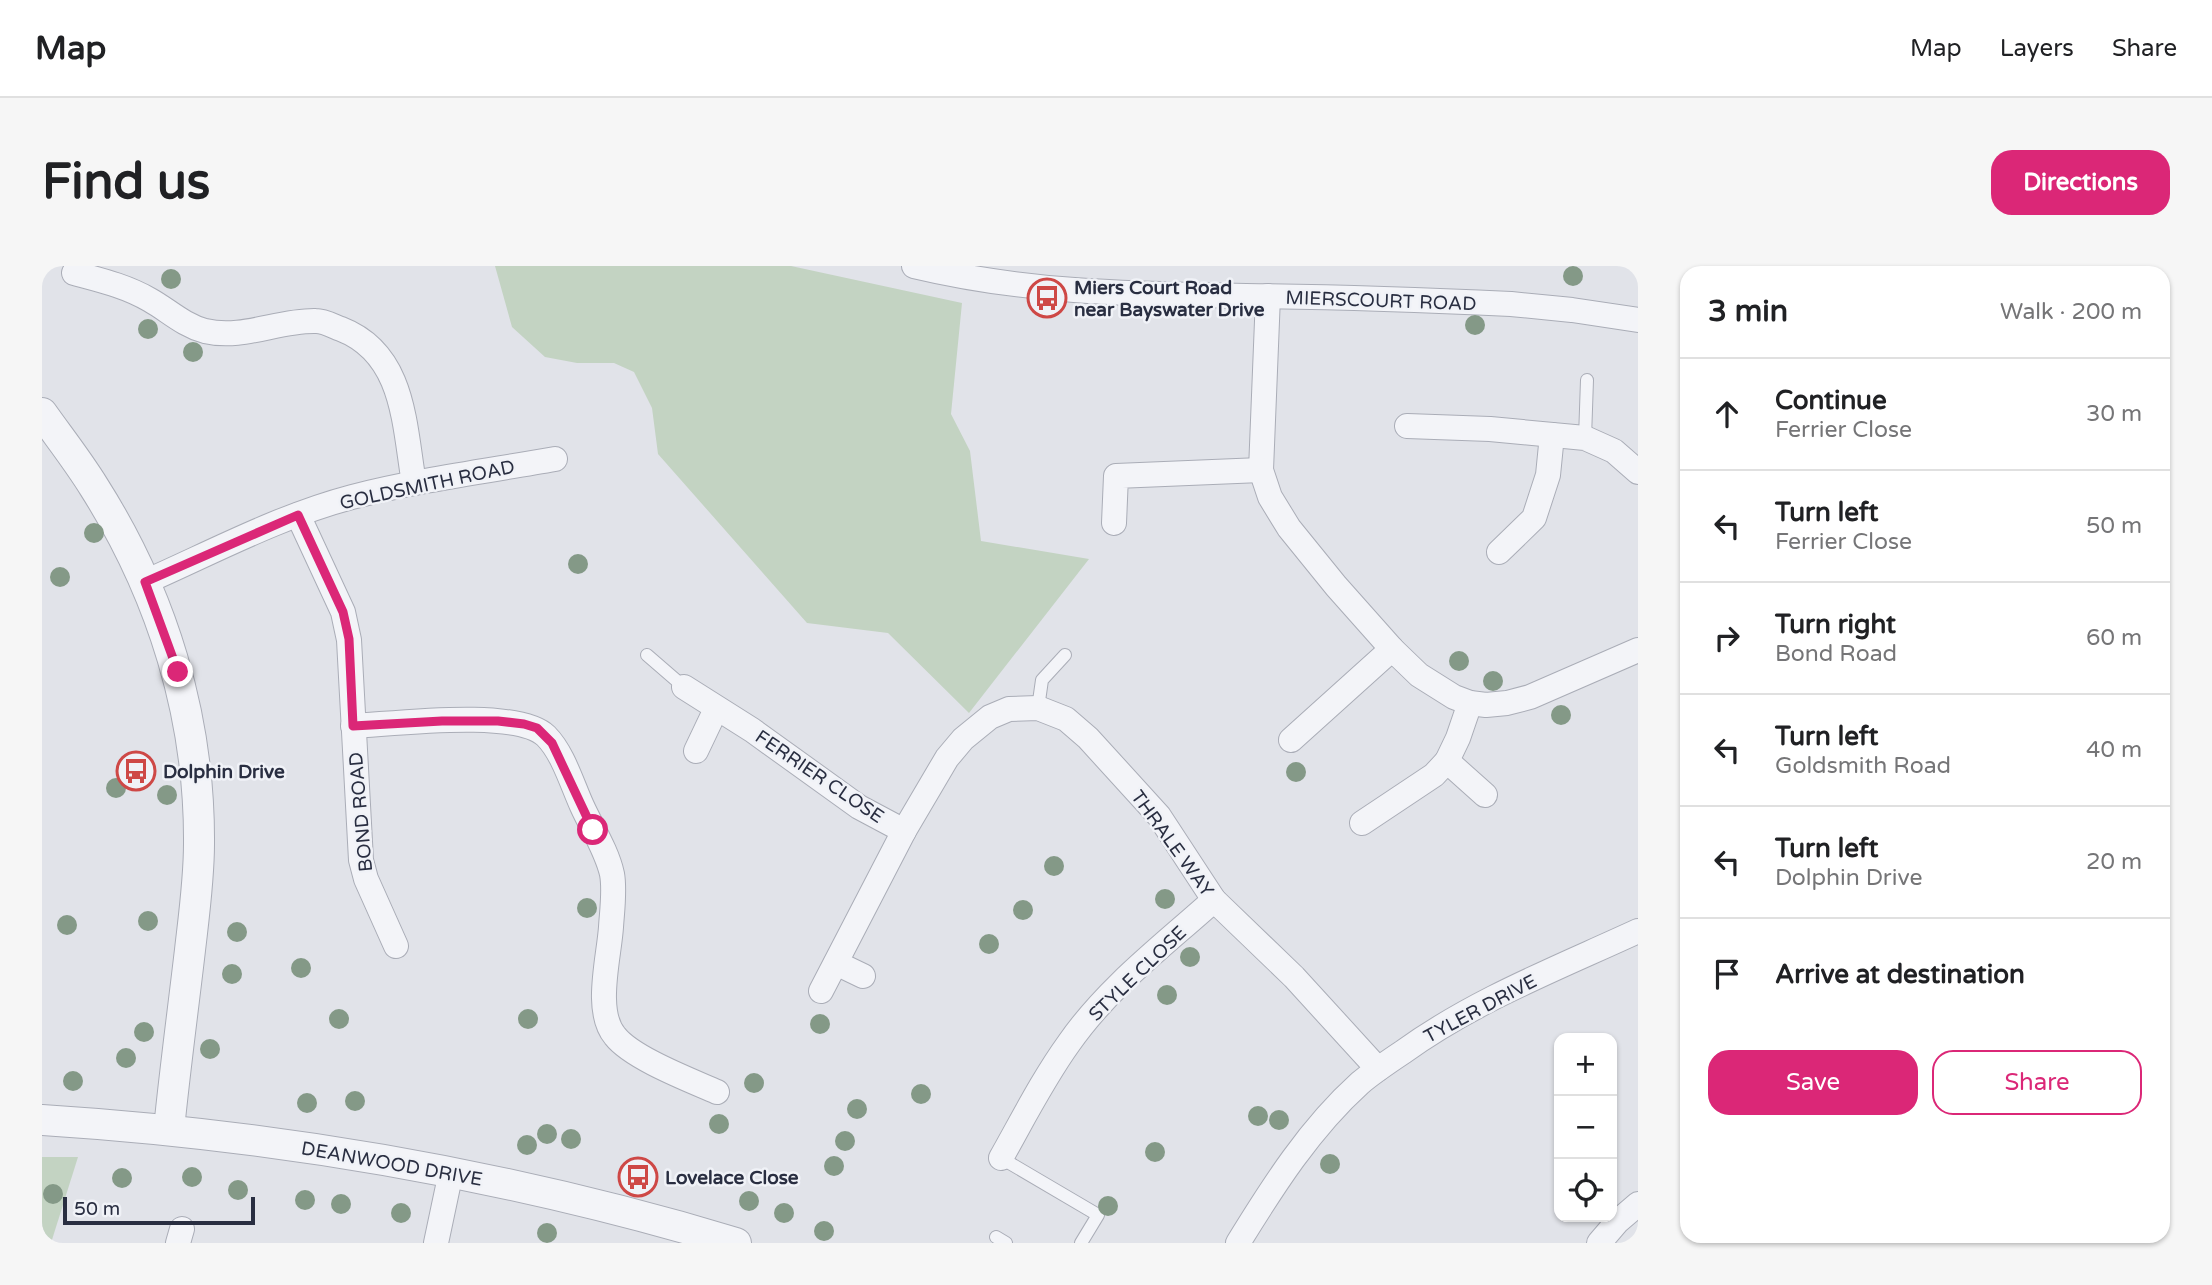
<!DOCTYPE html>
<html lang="en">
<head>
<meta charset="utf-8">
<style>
  body { margin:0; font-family:"Varela Round",sans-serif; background:#f6f6f6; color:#202124 }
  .controls { position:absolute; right:21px; bottom:21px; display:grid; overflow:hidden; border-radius:14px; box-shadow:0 2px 5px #0004 }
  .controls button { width:63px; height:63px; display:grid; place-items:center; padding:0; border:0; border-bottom:2px solid #e0e0e0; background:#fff; color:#202124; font:35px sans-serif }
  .scale { position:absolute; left:21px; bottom:18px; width:192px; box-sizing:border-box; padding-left:7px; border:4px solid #292e41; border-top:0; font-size:19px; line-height:24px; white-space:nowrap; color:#292e41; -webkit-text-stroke:5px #f0f2f7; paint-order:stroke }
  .stop { position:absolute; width:21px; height:21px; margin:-16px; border:5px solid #db2777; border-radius:50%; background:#fff }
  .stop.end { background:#db2777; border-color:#fff; box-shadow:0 2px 7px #0008 }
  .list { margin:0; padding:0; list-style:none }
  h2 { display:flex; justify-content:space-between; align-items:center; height:91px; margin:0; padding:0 28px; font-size:30px }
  h2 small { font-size:23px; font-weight:400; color:#757577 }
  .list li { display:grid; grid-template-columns:46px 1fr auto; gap:21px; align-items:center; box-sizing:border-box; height:112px; padding:0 28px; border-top:2px solid #e0e0e0 }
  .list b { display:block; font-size:26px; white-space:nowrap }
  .list p { margin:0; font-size:23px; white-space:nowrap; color:#757577 }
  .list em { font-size:23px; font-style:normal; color:#757577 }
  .actions { display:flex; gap:14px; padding:21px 28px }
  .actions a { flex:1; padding:16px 0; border:2px solid #db2777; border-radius:21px; text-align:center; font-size:24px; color:#db2777 }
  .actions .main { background:#db2777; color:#fff }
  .icon { flex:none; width:38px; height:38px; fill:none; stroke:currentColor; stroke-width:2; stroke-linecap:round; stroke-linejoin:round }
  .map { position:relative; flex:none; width:1596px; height:977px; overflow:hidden; border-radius:21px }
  header { display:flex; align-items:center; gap:42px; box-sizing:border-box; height:98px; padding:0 35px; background:#fff; border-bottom:2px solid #e0e0e0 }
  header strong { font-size:33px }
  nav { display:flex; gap:38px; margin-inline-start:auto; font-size:24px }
  .intro { display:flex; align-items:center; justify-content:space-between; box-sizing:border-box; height:168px; padding:0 42px }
  h1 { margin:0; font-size:49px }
  .button { padding:18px 32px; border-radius:21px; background:#db2777; color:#fff; font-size:24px; font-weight:700 }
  main { display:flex; gap:42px; padding:0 42px }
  aside { flex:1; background:#fff; border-radius:21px; box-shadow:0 2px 5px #0004 }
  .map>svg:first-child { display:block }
  .green { fill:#c3d3c2 }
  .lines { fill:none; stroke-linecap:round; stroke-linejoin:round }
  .service-casing { stroke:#aaadb7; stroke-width:14 }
  .minor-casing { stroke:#aaadb7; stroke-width:26 }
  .tertiary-casing { stroke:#aaadb7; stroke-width:32 }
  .service { stroke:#f3f4f8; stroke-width:12 }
  .minor { stroke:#f3f4f8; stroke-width:24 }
  .tertiary { stroke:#f3f4f8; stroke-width:30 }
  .tree { fill:#849987 }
  .route { stroke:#db2777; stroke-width:9 }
  .labels { text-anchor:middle; stroke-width:5; stroke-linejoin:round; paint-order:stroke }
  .poi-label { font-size:19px; font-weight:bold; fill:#292e41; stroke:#f0f2f7; text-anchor:start }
  .street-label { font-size:19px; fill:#292e41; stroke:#f0f2f7 }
</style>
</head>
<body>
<header>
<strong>Map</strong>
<nav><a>Map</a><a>Layers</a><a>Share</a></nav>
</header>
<div class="intro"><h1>Find us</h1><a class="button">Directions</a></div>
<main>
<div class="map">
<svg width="1596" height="977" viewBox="0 0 1596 977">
  <rect width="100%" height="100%" fill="#e1e3e9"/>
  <g class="green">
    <path d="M453,0H749L920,37L909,148L928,185L939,275L1047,293L927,447L846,367L765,357L616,188L610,142L592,106L572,97H535L503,91L470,61Z"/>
    <path d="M0,891H36L9,977H0Z"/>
  </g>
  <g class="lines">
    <defs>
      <g id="service">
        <path d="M1543,172L1545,114"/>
        <path d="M605,389L642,421"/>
        <path d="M996,442L1000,414L1023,389"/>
        <path d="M959,892L1056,949L1039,977"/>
        <path d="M954,971L964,977"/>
      </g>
      <g id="minor">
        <path d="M872,0C985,27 1089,28 1204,30C1292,31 1380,34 1469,38L1530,44L1596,54"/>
        <path d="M32,7C58,14 84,20 108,34C126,44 141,59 163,65C201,74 236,54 274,55C282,55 291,60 299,63C363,88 362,159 372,217"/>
        <path d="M1226,30L1219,204L1228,231L1247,262L1294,320L1350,383L1377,409L1412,431L1428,437L1444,439L1465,437L1488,431L1596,384"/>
        <path d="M1365,160L1448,163L1543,172L1572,185L1596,206"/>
        <path d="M256,249L301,346L307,374L319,594L324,613L354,680"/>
        <path d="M1072,257L1074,210L1219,204"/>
        <path d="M1457,286L1492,252L1506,209L1510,169"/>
        <path d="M103,316C171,286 238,250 310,231C376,214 445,205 513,193"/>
        <path d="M642,421L710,464L817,541L862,565"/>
        <path d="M311,460C352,458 475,442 504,470C521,487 530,518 540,540C550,562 565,585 570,608C573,624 570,645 569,661C567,692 552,745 573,770C590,792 648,814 675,826"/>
        <path d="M1249,474L1350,383"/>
        <path d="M654,485L674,443"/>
        <path d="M1405,495L1416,472L1428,437"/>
        <path d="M1320,557L1392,509L1405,495L1443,529"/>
        <path d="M794,697L821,710"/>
        <path d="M779,725L862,565L905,492L921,473L948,451L967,443L996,442L1024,453L1046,472L1117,550L1172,634L1252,711L1336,803"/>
        <path d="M959,892C981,853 1001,813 1027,777C1066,721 1122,679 1172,634"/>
        <path d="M136,977L140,963"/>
        <path d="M394,977L409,906"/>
        <path d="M1196,977C1231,920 1268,862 1318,817C1331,806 1346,796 1361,786C1433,734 1516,702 1596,665"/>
        <path d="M1557,977L1575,956L1596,938"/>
      </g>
      <g id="tertiary">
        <path d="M0,147C17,171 36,195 52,221C120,328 158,451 157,578C157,613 152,649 148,684C141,744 133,803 127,863"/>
        <path d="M0,854C235,869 468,909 694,977"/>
      </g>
    </defs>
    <use href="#service" class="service-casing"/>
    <use href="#minor" class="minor-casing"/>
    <use href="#tertiary" class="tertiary-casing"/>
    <use href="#service" class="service"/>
    <use href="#minor" class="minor"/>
    <use href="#tertiary" class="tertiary"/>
  </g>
  <g class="tree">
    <circle cx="1531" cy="10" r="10"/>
    <circle cx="129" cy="13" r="10"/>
    <circle cx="1433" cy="59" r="10"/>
    <circle cx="106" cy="63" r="10"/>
    <circle cx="151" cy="86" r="10"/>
    <circle cx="52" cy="267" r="10"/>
    <circle cx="536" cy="298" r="10"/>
    <circle cx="18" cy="311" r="10"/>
    <circle cx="1417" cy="395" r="10"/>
    <circle cx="1451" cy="415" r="10"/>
    <circle cx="1519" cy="449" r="10"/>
    <circle cx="1254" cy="506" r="10"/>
    <circle cx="74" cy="522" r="10"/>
    <circle cx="125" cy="529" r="10"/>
    <circle cx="1012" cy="600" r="10"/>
    <circle cx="1123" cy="633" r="10"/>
    <circle cx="545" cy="642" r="10"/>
    <circle cx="981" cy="644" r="10"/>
    <circle cx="106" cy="655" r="10"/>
    <circle cx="25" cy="659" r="10"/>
    <circle cx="195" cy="666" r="10"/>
    <circle cx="947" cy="678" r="10"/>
    <circle cx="1148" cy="691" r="10"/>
    <circle cx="259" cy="702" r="10"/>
    <circle cx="190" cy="708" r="10"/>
    <circle cx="1125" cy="729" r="10"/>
    <circle cx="297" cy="753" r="10"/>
    <circle cx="486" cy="753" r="10"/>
    <circle cx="778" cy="758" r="10"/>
    <circle cx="102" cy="766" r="10"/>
    <circle cx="168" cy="783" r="10"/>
    <circle cx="84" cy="792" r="10"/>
    <circle cx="31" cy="815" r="10"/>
    <circle cx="712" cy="817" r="10"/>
    <circle cx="879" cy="828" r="10"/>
    <circle cx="313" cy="835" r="10"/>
    <circle cx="265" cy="837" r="10"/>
    <circle cx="815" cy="843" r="10"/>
    <circle cx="1216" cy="850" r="10"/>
    <circle cx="1237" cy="854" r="10"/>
    <circle cx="677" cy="858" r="10"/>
    <circle cx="505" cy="868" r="10"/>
    <circle cx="529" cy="873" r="10"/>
    <circle cx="803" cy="875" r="10"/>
    <circle cx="485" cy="879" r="10"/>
    <circle cx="1113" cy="886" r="10"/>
    <circle cx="1288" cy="898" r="10"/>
    <circle cx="792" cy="900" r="10"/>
    <circle cx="150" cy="911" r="10"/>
    <circle cx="80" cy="912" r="10"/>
    <circle cx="196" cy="924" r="10"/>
    <circle cx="11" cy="928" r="10"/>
    <circle cx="263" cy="934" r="10"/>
    <circle cx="707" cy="935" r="10"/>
    <circle cx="299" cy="938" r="10"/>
    <circle cx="1066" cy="940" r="10"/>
    <circle cx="359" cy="947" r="10"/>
    <circle cx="742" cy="947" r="10"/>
    <circle cx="782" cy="965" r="10"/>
    <circle cx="505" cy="967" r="10"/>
  </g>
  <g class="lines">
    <path class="route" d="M136,406L103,316L256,249L301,346L307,373L311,460L400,455H456L482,458L495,462L510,477L551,564"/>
  </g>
  <defs>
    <symbol id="bus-ring" viewBox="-11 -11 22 22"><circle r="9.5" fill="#f0f2f7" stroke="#ce4846" stroke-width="1.5"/><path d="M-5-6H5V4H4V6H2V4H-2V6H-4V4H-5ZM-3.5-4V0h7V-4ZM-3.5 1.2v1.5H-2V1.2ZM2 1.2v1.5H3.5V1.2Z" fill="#ce4846"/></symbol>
  </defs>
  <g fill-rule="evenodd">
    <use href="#bus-ring" x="983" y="10" width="44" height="44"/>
    <use href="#bus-ring" x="72" y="483" width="44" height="44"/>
    <use href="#bus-ring" x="574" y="889" width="44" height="44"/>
  </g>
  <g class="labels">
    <g class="poi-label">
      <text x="1032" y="28">Miers Court Road<tspan x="1032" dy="22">near Bayswater Drive</tspan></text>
      <text x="121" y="512">Dolphin Drive</text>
      <text x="623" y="918">Lovelace Close</text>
    </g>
    <g class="street-label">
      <text transform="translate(1339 34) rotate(2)" y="7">MIERSCOURT ROAD</text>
      <text transform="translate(385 218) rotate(-12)" y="7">GOLDSMITH ROAD</text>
      <text transform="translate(778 510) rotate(34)" y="7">FERRIER CLOSE</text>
      <text transform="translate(318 546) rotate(-95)" y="7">BOND ROAD</text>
      <text transform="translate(1131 577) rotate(54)" y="7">THRALE WAY</text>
      <text transform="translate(1095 707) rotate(-44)" y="7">STYLE CLOSE</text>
      <text transform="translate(1438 742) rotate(-28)" y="7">TYLER DRIVE</text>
      <text transform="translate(350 897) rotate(10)" y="7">DEANWOOD DRIVE</text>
    </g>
  </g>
</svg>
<div class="controls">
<button>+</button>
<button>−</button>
<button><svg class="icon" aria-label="locate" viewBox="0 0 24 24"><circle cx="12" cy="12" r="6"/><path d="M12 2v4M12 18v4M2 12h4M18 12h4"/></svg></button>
</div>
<div class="scale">50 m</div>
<div class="stop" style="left:551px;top:564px"></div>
<div class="stop end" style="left:136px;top:406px"></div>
</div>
<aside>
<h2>3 min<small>Walk · 200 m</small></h2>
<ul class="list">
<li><svg class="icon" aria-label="ahead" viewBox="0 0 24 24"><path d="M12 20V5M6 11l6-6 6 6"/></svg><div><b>Continue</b><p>Ferrier Close</p></div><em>30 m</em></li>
<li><svg class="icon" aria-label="left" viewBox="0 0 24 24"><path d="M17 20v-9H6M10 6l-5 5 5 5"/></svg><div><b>Turn left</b><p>Ferrier Close</p></div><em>50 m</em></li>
<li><svg class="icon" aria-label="right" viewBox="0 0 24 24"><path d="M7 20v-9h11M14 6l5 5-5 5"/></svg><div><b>Turn right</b><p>Bond Road</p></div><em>60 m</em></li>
<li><svg class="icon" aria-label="left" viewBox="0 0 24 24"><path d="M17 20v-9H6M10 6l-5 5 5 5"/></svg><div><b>Turn left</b><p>Goldsmith Road</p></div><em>40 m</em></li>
<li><svg class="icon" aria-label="left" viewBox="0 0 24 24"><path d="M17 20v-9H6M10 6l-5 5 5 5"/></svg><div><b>Turn left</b><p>Dolphin Drive</p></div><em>20 m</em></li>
<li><svg class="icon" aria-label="arrive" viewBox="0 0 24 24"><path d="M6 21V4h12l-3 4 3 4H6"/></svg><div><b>Arrive at destination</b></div></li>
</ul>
<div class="actions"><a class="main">Save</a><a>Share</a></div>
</aside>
</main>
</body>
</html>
